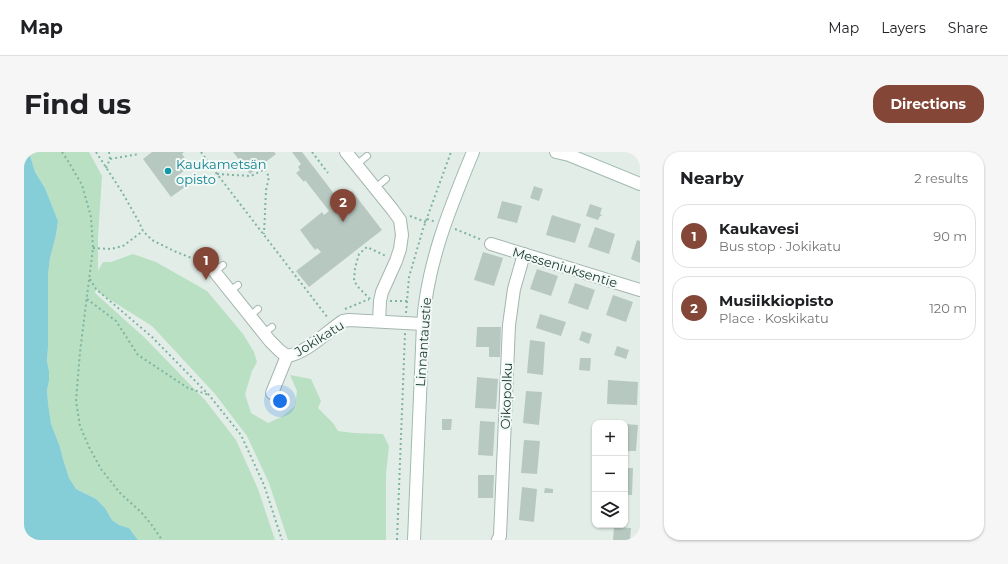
<!DOCTYPE html>
<html lang="en">
<head>
<meta charset="utf-8">
<style>
  body { margin:0; font-family:Montserrat,sans-serif; background:#f6f6f6; color:#202124 }
  .controls { position:absolute; right:12px; bottom:12px; display:grid; overflow:hidden; border-radius:8px; box-shadow:0 1px 3px #0004 }
  .controls button { width:36px; height:36px; display:grid; place-items:center; padding:0; border:0; border-bottom:1px solid #e0e0e0; background:#fff; color:#202124; font:20px sans-serif }
  .you { position:absolute; left:256px; top:249px; width:14px; height:14px; margin:-10px; border:3px solid #fff; border-radius:50%; background:#1a73e8; box-shadow:0 0 0 6px #1a73e833 }
  .badge { display:grid; place-items:center; width:26px; height:26px; border-radius:50%; background:#844737; color:#fff; font-size:13px; font-weight:700 }
  .pin { position:absolute; translate:-50% -33px; filter:drop-shadow(0 1px 2px #0008) }
  .pin::after { content:''; position:absolute; top:21px; width:14px; height:12px; background:inherit; clip-path:polygon(0 0,100% 0,50% 100%) }
  .list { margin:0; padding:0; list-style:none }
  h2 { display:flex; justify-content:space-between; align-items:center; height:52px; margin:0; padding:0 16px; font-size:17px }
  h2 small { font-size:13px; font-weight:400; color:#757577 }
  .list li { display:grid; grid-template-columns:26px 1fr auto; gap:12px; align-items:center; box-sizing:border-box; height:64px; margin:0 8px 8px; padding:0 8px; border:1px solid #e0e0e0; border-radius:16px }
  .list b { display:block; font-size:15px; white-space:nowrap }
  .list p { margin:0; font-size:13px; white-space:nowrap; color:#757577 }
  .list em { font-size:13px; font-style:normal; color:#757577 }
  .icon { flex:none; width:22px; height:22px; fill:none; stroke:currentColor; stroke-width:2; stroke-linecap:round; stroke-linejoin:round }
  .map { position:relative; flex:none; width:616px; height:388px; overflow:hidden; border-radius:16px }
  header { display:flex; align-items:center; gap:24px; box-sizing:border-box; height:56px; padding:0 20px; background:#fff; border-bottom:1px solid #e0e0e0 }
  header strong { font-size:19px }
  nav { display:flex; gap:22px; margin-inline-start:auto; font-size:14px }
  .intro { display:flex; align-items:center; justify-content:space-between; box-sizing:border-box; height:96px; padding:0 24px }
  h1 { margin:0; font-size:28px }
  .button { padding:10px 18px; border-radius:16px; background:#844737; color:#fff; font-size:14px; font-weight:700 }
  main { display:flex; gap:24px; padding:0 24px }
  aside { flex:1; background:#fff; border-radius:16px; box-shadow:0 1px 3px #0004 }
  .map>svg:first-child { display:block }
  .green { fill:#b9e0c2 }
  .water { fill:#85cdd7 }
  .building { fill:#b7c8c1 }
  .lines { fill:none; stroke-linecap:round; stroke-linejoin:round }
  .lane-casing { stroke:#a4b6af; stroke-width:8 }
  .street-casing { stroke:#a4b6af; stroke-width:14 }
  .secondary-casing { stroke:#9fbab0; stroke-width:14 }
  .path { stroke:#7fb4a2; stroke-width:2; stroke-dasharray:2 3; stroke-linecap:butt }
  .lane { stroke:#fff; stroke-width:6 }
  .street { stroke:#fff; stroke-width:12 }
  .secondary { stroke:#fff; stroke-width:12 }
  .culture-dot { fill:#0f9aa8; stroke:#f3f9f6; stroke-width:1.5 }
  .labels { text-anchor:middle; stroke-width:4; stroke-linejoin:round; paint-order:stroke }
  .culture-label { font-size:13px; fill:#0d838f; stroke:#f3f9f6; text-anchor:start }
  .street-label { font-size:13px; fill:#204036; stroke:#f3f9f6 }
</style>
</head>
<body>
<header>
<strong>Map</strong>
<nav><a>Map</a><a>Layers</a><a>Share</a></nav>
</header>
<div class="intro"><h1>Find us</h1><a class="button">Directions</a></div>
<main>
<div class="map">
<svg width="616" height="388" viewBox="0 0 616 388">
  <rect width="100%" height="100%" fill="#e2ede8"/>
  <path class="green" d="M5,0H65L78,24L74,86V119L79,110H87L109,102L132,110L183,139L219,182L230,200L233,210L228,219L221,242L227,261L244,271L259,264L271,254L273,239L266,223L287,227L297,249L294,256L309,271L314,279L330,281L359,282L365,294L362,322V388H264L245,331L223,284L191,242L128,174L77,142L72,137L71,141L121,186L181,248L212,288L234,337L251,388H114L105,376L95,373L88,368L81,356L72,347L52,337L45,326L39,307L36,295L27,272L24,251L23,238L25,229V219L23,209L24,195V123L26,106L32,83L34,69L21,36L11,20Z"/>
  <path class="water" d="M0,0H5L11,20L21,36L34,69L32,83L26,106L24,123V195L23,209L25,219V229L23,238L24,251L27,272L36,295L39,307L45,326L52,337L72,347L81,356L88,368L95,373L105,376L114,388H0Z"/>
  <g class="building">
    <path d="M128,0H160L158,2L167,14L153,24L161,35L147,45L119,7Z"/>
    <path d="M209,0H250L252,2L226,22Z"/>
    <path d="M268,0H278L311,43L318,37L323,43L328,39L358,78L285,135L272,119L297,100L293,96L291,98L276,78L298,60L300,63L305,59L281,28L280,30L272,21L276,18L274,15L277,12Z"/>
    <path d="M510,34L519,37L515,49L506,46Z"/>
    <path d="M478,49L498,54L493,71L473,66Z"/>
    <path d="M566,52L578,56L576,62L578,63L577,64H576L574,68L562,64Z"/>
    <path d="M528,63L557,72L551,91L522,83Z"/>
    <path d="M571,75L591,82L585,102L564,95Z"/>
    <path d="M613,88L616,89V111L607,107Z"/>
    <path d="M459,100L479,106L470,134L450,128Z"/>
    <path d="M513,117L534,124L527,144L506,137Z"/>
    <path d="M551,131L571,138L564,158L544,151Z"/>
    <path d="M589,143L609,150L602,170L582,163Z"/>
    <path d="M516,162L542,170L537,184L512,176Z"/>
    <path d="M453,175H477L476,205H465V195H452Z"/>
    <path d="M558,179L568,182L565,192L555,188Z"/>
    <path d="M506,188L521,190L519,223L503,221Z"/>
    <path d="M593,194L605,198L602,207L590,203Z"/>
    <path d="M556,206H567L566,219L555,218Z"/>
    <path d="M453,225L474,227L472,257L451,256Z"/>
    <path d="M584,228L614,230L613,253L583,252Z"/>
    <path d="M502,239L518,240L515,273L499,271Z"/>
    <path d="M418,267H428L427,278H418Z"/>
    <path d="M456,269L471,270L469,304L454,303Z"/>
    <path d="M601,272L614,273L612,299H601Z"/>
    <path d="M500,288L516,289L513,322L497,321Z"/>
    <path d="M601,316H609L608,343H601Z"/>
    <path d="M454,323H470L469,346H454Z"/>
    <path d="M498,335L513,337L510,370L495,368Z"/>
    <path d="M521,336L529,337V341H520Z"/>
    <path d="M590,375L607,376L606,388H589Z"/>
  </g>
  <g class="lines">
    <defs>
      <g id="lane">
        <path d="M332,13L343,4"/>
        <path d="M351,36L362,27"/>
        <path d="M181,101L186,114"/>
        <path d="M191,119L199,113"/>
        <path d="M206,139L214,133"/>
        <path d="M226,164L234,157"/>
        <path d="M240,181L248,175"/>
      </g>
      <g id="street">
        <path d="M322,0L368,57L376,68L378,83L376,97L372,109L358,140L356,149L355,169"/>
        <path d="M467,92L616,138"/>
        <path d="M186,114L246,189L256,199L263,204"/>
        <path d="M248,241L263,204C283,201 302,180 319,169L325,168L399,172"/>
        <path d="M474,388L476,384L485,173L490,137L500,102"/>
      </g>
      <g id="secondary">
        <path d="M532,0L545,3L616,32"/>
        <path d="M390,388L399,172C403,111 426,56 449,0"/>
      </g>
    </defs>
    <use href="#lane" class="lane-casing"/>
    <use href="#street" class="street-casing"/>
    <use href="#secondary" class="secondary-casing"/>
    <g class="path">
      <path d="M38,0L44,9L58,33L67,65L69,96L56,200L52,249L56,274L65,295L77,317L96,341L117,360L127,372L138,388"/>
      <path d="M72,0L98,40L115,70L119,79L128,88L150,99L175,109"/>
      <path d="M85,0L86,7"/>
      <path d="M177,0L193,22L304,166"/>
      <path d="M288,0L304,21"/>
      <path d="M608,0L616,3"/>
      <path d="M82,16L86,7L115,2"/>
      <path d="M193,22L227,24L241,17L245,25L242,38L240,82"/>
      <path d="M386,64L402,70"/>
      <path d="M403,67L412,70"/>
      <path d="M431,77L458,88"/>
      <path d="M69,96L87,97L99,94L119,79"/>
      <path d="M66,127L72,137L128,185L185,243L217,283L240,333L258,388"/>
      <path d="M63,147L92,169L114,203L164,236L185,243"/>
      <path d="M346,147L335,136L330,129L331,116L335,102L343,95L362,104"/>
      <path d="M366,149H383"/>
      <path d="M321,157L343,148H345"/>
      <path d="M382,161L385,125L399,77L427,0"/>
      <path d="M373,388L381,181"/>
    </g>
    <use href="#lane" class="lane"/>
    <use href="#street" class="street"/>
    <use href="#secondary" class="secondary"/>
  </g>
  <circle class="culture-dot" cx="144" cy="19" r="4"/>
  <g class="labels">
    <g class="culture-label">
      <text x="152" y="17">Kaukametsän<tspan x="152" dy="15">opisto</tspan></text>
    </g>
    <g class="street-label">
      <text transform="translate(541 115) rotate(17)" y="5">Messeniuksentie</text>
      <text transform="translate(295 186) rotate(-32)" y="5">Jokikatu</text>
      <text transform="translate(399 190) rotate(-86)" y="5">Linnantaustie</text>
      <text transform="translate(482 244) rotate(-88)" y="5">Oikopolku</text>
    </g>
  </g>
</svg>
<div class="controls">
<button>+</button>
<button>−</button>
<button><svg class="icon" aria-label="layers" viewBox="0 0 24 24"><path d="M12 4l9 5-9 5-9-5zM3 14l9 5 9-5"/></svg></button>
</div>
<div class="you"></div>
<div class="pin badge" style="left:182px;top:128px">1</div>
<div class="pin badge" style="left:319px;top:70px">2</div>
</div>
<aside>
<h2>Nearby<small>2 results</small></h2>
<ul class="list">
<li><span class="badge">1</span><div><b>Kaukavesi</b><p>Bus stop · Jokikatu</p></div><em>90 m</em></li>
<li><span class="badge">2</span><div><b>Musiikkiopisto</b><p>Place · Koskikatu</p></div><em>120 m</em></li>
</ul>
</aside>
</main>
</body>
</html>
